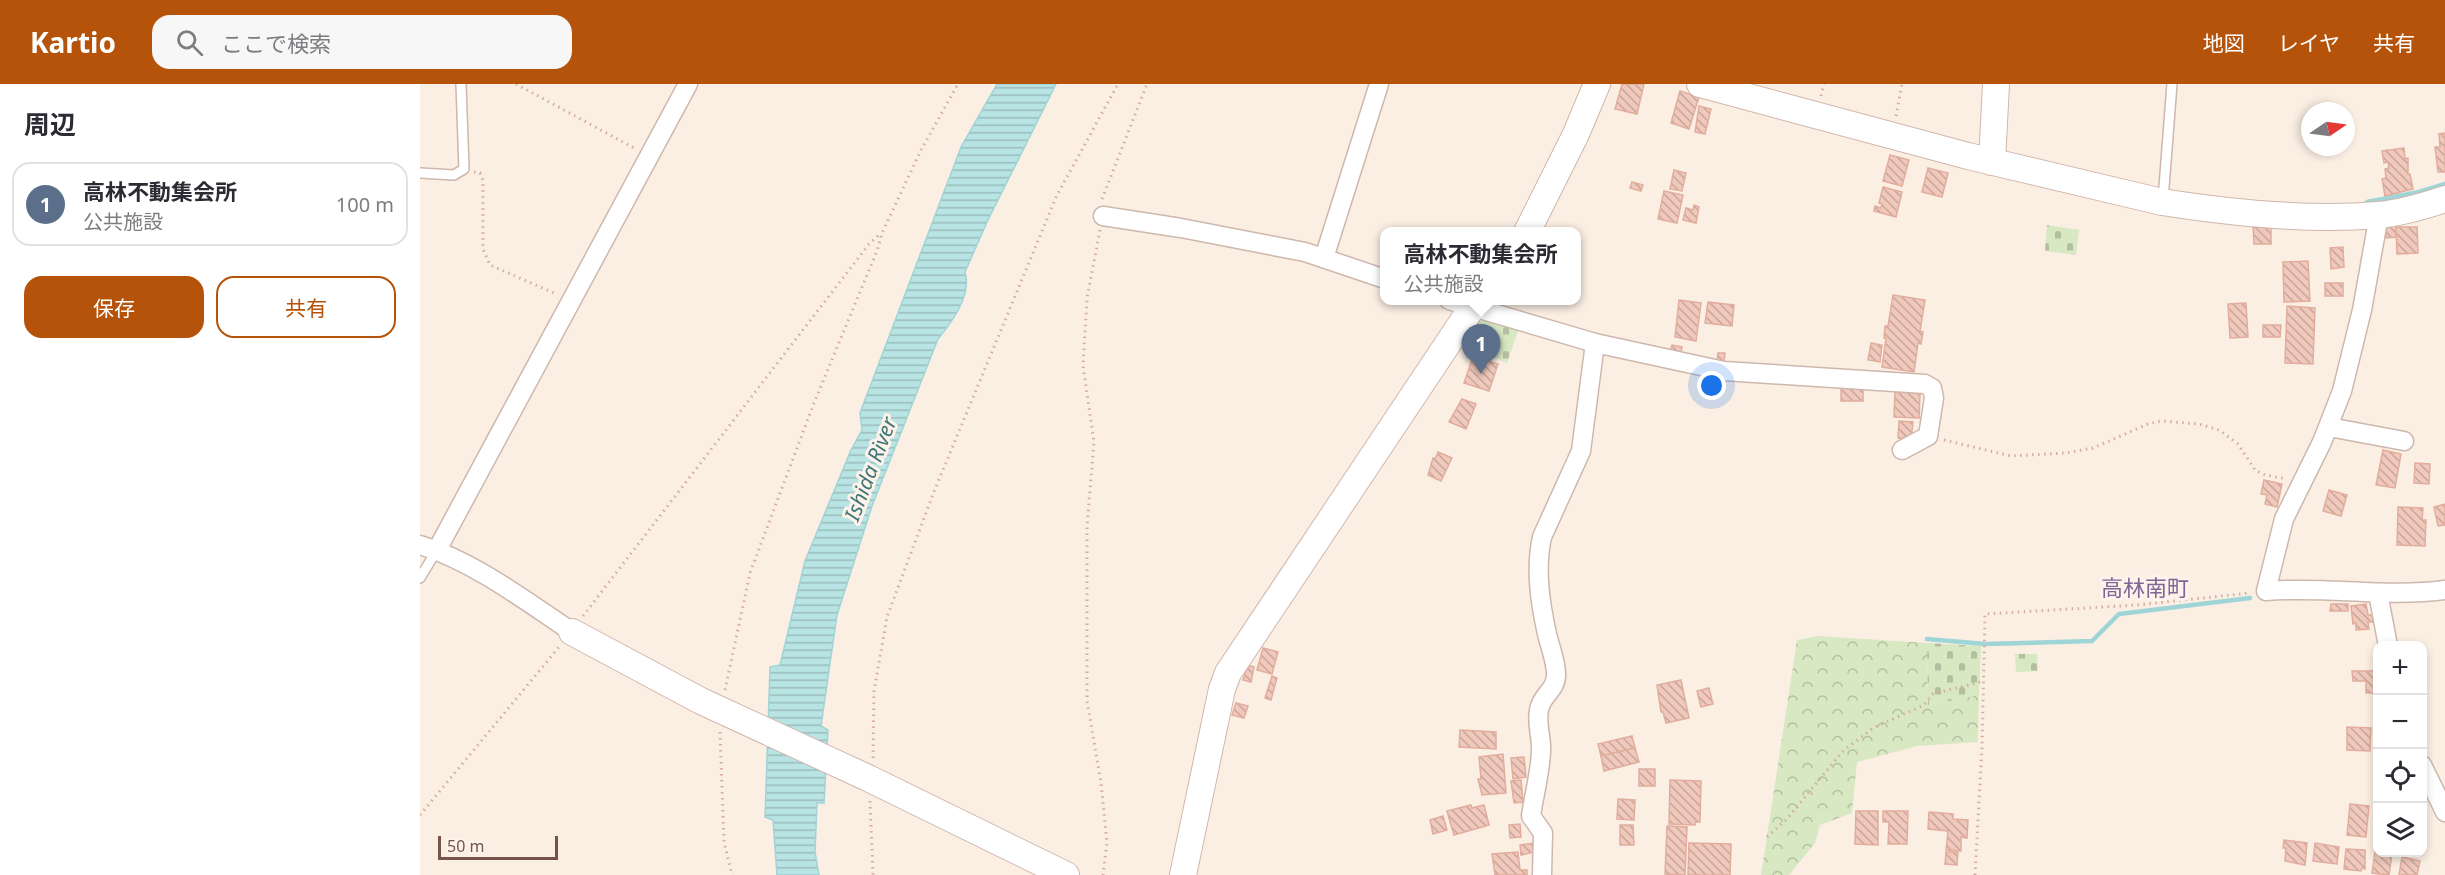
<!DOCTYPE html>
<html lang="ja">
<head>
<meta charset="utf-8">
<style>
  body { margin:0; font-family:"Noto Sans","Noto Sans JP",sans-serif; background:#f7f7f7; color:#2b2b33 }
  .controls { position:absolute; right:18px; bottom:18px; display:grid; overflow:hidden; border-radius:12px; box-shadow:0 3px 9px #0003 }
  .controls button { width:54px; height:54px; display:grid; place-items:center; padding:0; border:0; border-bottom:2px solid #e1e1e2; background:#fff; color:#2b2b33; font:30px sans-serif }
  .compass { position:absolute; left:1881px; top:18px; width:54px; height:54px; border-radius:50%; background:#fff; box-shadow:0 3px 9px #0003; rotate:77deg }
  .scale { position:absolute; left:18px; bottom:15px; width:120px; box-sizing:border-box; padding-left:6px; border:3px solid #73534a; border-top:0; font-size:16px; line-height:21px; white-space:nowrap; color:#73534a; -webkit-text-stroke:4px #fef3ea; paint-order:stroke }
  .you { position:absolute; left:1292px; top:302px; width:21px; height:21px; margin:-15px; border:4px solid #fff; border-radius:50%; background:#1a73e8; box-shadow:0 0 0 9px #1a73e833 }
  .badge { display:grid; place-items:center; width:39px; height:39px; border-radius:50%; background:#b45309; color:#fff; font-size:20px; font-weight:700 }
  .pin { position:absolute; translate:-50% -50px; filter:drop-shadow(0 2px 3px #0008) }
  .pin::after { content:''; position:absolute; top:32px; width:21px; height:18px; background:inherit; clip-path:polygon(0 0,100% 0,50% 100%) }
  .popup { position:absolute; left:960px; top:143px; width:201px; height:78px; box-sizing:border-box; display:grid; place-content:center; border-radius:12px; background:#fff; filter:drop-shadow(0 2px 4px #0005); font-size:20px; white-space:nowrap; color:#7c7c81 }
  .popup b { font-size:22px; color:#2b2b33 }
  .popup::after { content:''; position:absolute; left:50%; top:100%; margin-left:-12px; border:12px solid transparent; border-top-color:#fff }
  .list { margin:0; padding:0; list-style:none }
  h2 { display:flex; justify-content:space-between; align-items:center; height:78px; margin:0; padding:0 24px; font-size:26px }
  h2 small { font-size:20px; font-weight:400; color:#7c7c81 }
  .list li { display:grid; grid-template-columns:39px 1fr auto; gap:18px; align-items:center; box-sizing:border-box; height:84px; margin:0 12px 12px; padding:0 12px; border:2px solid #e1e1e2; border-radius:18px }
  .list b { display:block; font-size:22px; white-space:nowrap }
  .list p { margin:0; font-size:20px; white-space:nowrap; color:#7c7c81 }
  .list em { font-size:20px; font-style:normal; color:#7c7c81 }
  .actions { display:flex; gap:12px; padding:18px 24px }
  .actions a { flex:1; padding:14px 0; border:2px solid #b45309; border-radius:18px; text-align:center; font-size:21px; color:#b45309 }
  .actions .main { background:#b45309; color:#fff }
  .icon { flex:none; width:33px; height:33px; fill:none; stroke:currentColor; stroke-width:2; stroke-linecap:round; stroke-linejoin:round }
  .map { position:relative; flex:none; width:2025px; height:791px; overflow:hidden }
  header { display:flex; align-items:center; gap:36px; box-sizing:border-box; height:84px; padding:0 30px; background:#b45309; color:#fff }
  header strong { font-size:28px }
  nav { display:flex; gap:33px; margin-inline-start:auto; font-size:21px }
  .search { width:420px; height:54px; background:#f7f7f7; display:flex; align-items:center; gap:15px; box-sizing:border-box; padding:0 21px; border-radius:18px; color:#7c7c81; font-size:22px }
  main { display:flex }
  aside { flex:1; background:#fff }
  .map>svg:first-child { display:block }
  .forest { fill:url(#forest-crowns) }
  .cemetery { fill:url(#cemetery-stones) }
  .water { fill:url(#water-rules); stroke:#9fd5d6; stroke-width:1.5 }
  .lines { fill:none; stroke-linecap:round; stroke-linejoin:round }
  .stream { stroke:#9fd5d6; stroke-width:4.5 }
  .building { fill:url(#building-back-hatch); stroke:#e2ad9d; stroke-width:1.5 }
  .lane-casing { stroke:#ceb7ad; stroke-width:12 }
  .street-casing { stroke:#ceb7ad; stroke-width:21 }
  .secondary-casing { stroke:#d1b6ab; stroke-width:28 }
  .path { stroke:#d5ac9f; stroke-width:3; stroke-dasharray:1.5 4.5; stroke-linecap:butt }
  .lane { stroke:#fff; stroke-width:9 }
  .street { stroke:#fff; stroke-width:18 }
  .secondary { stroke:#fff; stroke-width:26 }
  .labels { text-anchor:middle; stroke-width:6; stroke-linejoin:round; paint-order:stroke }
  .water-label { font-size:21px; font-style:italic; fill:#3f7678; stroke:#fef3ea }
  .quarter-label { font-size:22px; fill:#7f6696; stroke:#fef3ea }
</style>
</head>
<body>
<header>
<strong>Kartio</strong>
<div class="search"><svg class="icon" aria-label="search" viewBox="0 0 24 24"><circle cx="10" cy="10" r="6"/><path d="M15 15l6 6"/></svg>ここで検索</div>
<nav><a>地図</a><a>レイヤ</a><a>共有</a></nav>
</header>
<main>
<aside>
<h2>周辺<small></small></h2>
<ul class="list">
<li><span class="badge" style="background:#5c6f8a">1</span><div><b>高林不動集会所</b><p>公共施設</p></div><em>100 m</em></li>
</ul>
<div class="actions"><a class="main">保存</a><a>共有</a></div>
</aside>
<div class="map">
<svg width="2025" height="791" viewBox="0 0 2025 791">
  <defs>
    <pattern id="forest-crowns" width="20" height="18" patternUnits="userSpaceOnUse" patternTransform="scale(1.5)"><rect width="20" height="18" fill="#d7e8c3"/><path d="M2 6a3 3 0 1 1 6 0M12 15a3 3 0 1 1 6 0" fill="none" stroke="#b3bfa0"/></pattern>
    <pattern id="cemetery-stones" width="16" height="16" patternUnits="userSpaceOnUse" patternTransform="scale(1.5)"><rect width="16" height="16" fill="#d7e8c3"/><path d="M2 7V4a2 2 0 0 1 4 0v3zM10 15v-3a2 2 0 0 1 4 0v3z" fill="#b3bfa0"/></pattern>
    <pattern id="water-rules" width="6" height="5" patternUnits="userSpaceOnUse" patternTransform="scale(1.5)"><rect width="6" height="5" fill="#b9e4e4"/><path d="M0 2.5h6" fill="none" stroke="#9bbbbb"/></pattern>
    <pattern id="building-back-hatch" width="6" height="6" patternUnits="userSpaceOnUse" patternTransform="scale(1.5)"><rect width="6" height="6" fill="#f0c9bc"/><path d="M-1 5l2 2M0 0l6 6M5-1l2 2" fill="none" stroke="#c7a69b"/></pattern>
  </defs>
  <rect width="100%" height="100%" fill="#fbefe4"/>
  <path class="forest" d="M1398,552L1507,559L1508,621L1559,611L1558,658L1497,662L1437,678L1432,729L1400,741L1395,759L1369,791H1341L1377,556Z"/>
  <g class="cemetery">
    <path d="M1627,141L1659,146L1656,171L1625,167Z"/>
    <path d="M1057,231L1099,244L1087,279L1038,258Z"/>
    <path d="M1507,559L1561,562L1559,611L1508,621Z"/>
    <path d="M1595,570H1617L1618,587L1596,588Z"/>
  </g>
  <path class="water" d="M577,0H636L567,138L545,188C552,211 532,238 518,255L452,422L417,531L401,642L408,646L404,719H397L395,768L399,791H357L353,736L345,733L350,583L360,581L385,477L431,366L442,346L440,329L541,63Z"/>
  <g class="lines">
    <g class="stream">
      <path d="M1947,118L1999,108L2025,100"/>
      <path d="M1507,555L1565,560L1672,557L1699,530L1830,514"/>
    </g>
  </g>
  <g class="building">
    <path d="M1202,0H1224L1217,30L1195,25Z"/>
    <path d="M1260,7L1279,13L1269,45L1251,39Z"/>
    <path d="M1279,22L1291,25L1285,50L1275,48Z"/>
    <path d="M2025,49V88H2018L2015,63H2020L2019,50Z"/>
    <path d="M1984,64L1985,75L1988,74V90H1990L1993,105L1965,112L1962,95L1966,94L1965,85L1969,84L1968,78L1964,79L1962,67Z"/>
    <path d="M1470,71L1489,76L1482,102L1463,97Z"/>
    <path d="M1508,84L1528,89L1522,113L1502,108Z"/>
    <path d="M1254,86L1266,89L1262,107L1250,105Z"/>
    <path d="M1212,98L1223,101L1221,107L1210,104Z"/>
    <path d="M1463,103L1482,108L1476,133L1454,127L1455,122L1461,124L1462,120L1459,119Z"/>
    <path d="M1244,107L1263,111L1257,139L1238,135Z"/>
    <path d="M1274,121L1279,123L1276,139L1263,136L1266,124L1273,126Z"/>
    <path d="M1965,140H1976V153L1966,154Z"/>
    <path d="M1851,141V160H1834L1833,142Z"/>
    <path d="M1976,143H1997L1998,169L1977,170Z"/>
    <path d="M1923,163L1924,183L1911,185L1910,164Z"/>
    <path d="M1888,177L1890,217L1864,218L1863,178Z"/>
    <rect x="1905" y="199" width="18" height="13"/>
    <path d="M1473,211L1505,216L1500,247L1503,248L1501,260L1498,259L1494,288L1462,283L1466,254H1464L1465,242H1468Z"/>
    <path d="M1259,216L1281,219L1276,257L1255,253Z"/>
    <path d="M1288,218L1314,221L1312,242L1285,239Z"/>
    <path d="M1826,219L1828,253L1810,254L1808,220Z"/>
    <path d="M1867,222L1895,224L1893,280L1865,279Z"/>
    <path d="M1843,241H1861L1860,253H1843Z"/>
    <path d="M1451,259L1462,261L1460,278L1448,276Z"/>
    <path d="M1252,261L1262,263L1260,271L1250,268Z"/>
    <path d="M1298,269H1305L1304,278L1297,277Z"/>
    <path d="M1054,270L1071,275L1070,278L1078,280L1069,307L1044,299Z"/>
    <rect x="1421" y="304" width="22" height="13"/>
    <path d="M1475,308L1500,309L1499,334L1474,333Z"/>
    <path d="M1042,315L1056,320L1046,345L1029,338Z"/>
    <path d="M1479,337L1493,338L1491,355L1478,354Z"/>
    <path d="M1963,366L1981,370L1975,404L1956,401Z"/>
    <path d="M1018,368L1032,374L1021,397L1008,391L1013,374L1015,375Z"/>
    <path d="M1995,379L2010,380L2009,400L1994,399Z"/>
    <path d="M1844,396L1862,400L1857,423L1845,420L1847,411L1841,410Z"/>
    <path d="M1909,406L1927,411L1921,432L1903,427Z"/>
    <path d="M2025,420V441L2018,442L2014,423Z"/>
    <path d="M1978,423L2003,424L2002,436H2006L2005,462L1977,461Z"/>
    <path d="M1911,520H1928V527H1910Z"/>
    <path d="M1946,520L1948,531H1952L1953,538H1948L1949,545L1936,546V539L1933,540L1931,522Z"/>
    <path d="M843,564L858,568L852,590L837,586Z"/>
    <path d="M827,581L834,583L831,598L823,596Z"/>
    <path d="M1932,587H1958V609H1946V597H1933Z"/>
    <path d="M852,592L857,594L851,616L845,614Z"/>
    <path d="M1261,596L1269,634L1246,639L1243,628H1241L1237,601Z"/>
    <path d="M1289,604L1293,620L1281,623L1277,607Z"/>
    <path d="M816,619L828,622L824,634L812,631Z"/>
    <path d="M1927,643L1951,644L1950,667L1927,666Z"/>
    <path d="M1040,646L1076,648V665L1039,663Z"/>
    <path d="M1212,652L1215,664L1181,672L1178,660Z"/>
    <path d="M1215,664L1219,678L1184,687L1181,672Z"/>
    <path d="M1083,670L1086,709L1062,711L1058,695H1061L1059,673Z"/>
    <path d="M1104,673L1106,693L1093,695L1091,674Z"/>
    <rect x="1219" y="685" width="16" height="17"/>
    <path d="M1101,696L1103,718L1094,719L1091,697Z"/>
    <path d="M1250,696L1281,697L1280,738H1275V741L1249,740Z"/>
    <path d="M1198,715L1215,716L1214,736L1197,735Z"/>
    <path d="M1930,720L1949,722L1946,753L1927,751Z"/>
    <path d="M1051,721L1052,724L1064,721L1069,741L1034,751L1027,727Z"/>
    <path d="M1436,727H1458V761L1435,760Z"/>
    <path d="M1463,727H1488L1487,760H1468L1469,738H1463Z"/>
    <path d="M1509,728L1533,730V735L1548,736L1547,754L1541,753V767L1526,766L1528,747L1508,745Z"/>
    <path d="M1023,732L1027,746L1013,750L1010,736Z"/>
    <path d="M1100,740L1101,753L1090,754L1089,741Z"/>
    <path d="M1200,741H1213L1214,761H1200Z"/>
    <path d="M1247,742L1267,743L1265,791L1245,790Z"/>
    <path d="M1864,756L1887,759L1885,781L1865,777L1866,764H1863Z"/>
    <path d="M1114,759L1115,768L1101,771L1100,761Z"/>
    <path d="M1269,759L1311,760L1310,791H1268Z"/>
    <path d="M1895,759L1919,763L1917,780L1893,777Z"/>
    <path d="M1926,765L1945,766V785L1942,784L1941,787L1924,785Z"/>
    <path d="M1098,768L1100,786H1107V791H1075L1072,770Z"/>
    <path d="M1526,768H1538L1537,781L1525,780Z"/>
    <path d="M1955,768L1972,770L1969,791L1952,789Z"/>
    <path d="M1982,773L2000,777L1997,791H1979Z"/>
  </g>
  <g class="lines">
    <defs>
      <g id="lane">
        <path d="M0,89L34,91L44,85L41,0"/>
        <path d="M1743,116L1752,0"/>
        <path d="M0,494L17,466"/>
      </g>
      <g id="street">
        <path d="M1959,131L1942,226L1922,307L1902,358L1864,435L1846,507C1906,502 1966,514 2025,506"/>
        <path d="M683,132L761,144L885,168L965,195"/>
        <path d="M904,174L959,0"/>
        <path d="M1029,216L1175,259L1304,287L1505,300L1512,304L1514,314L1508,352L1482,366"/>
        <path d="M1909,343L1984,357"/>
        <path d="M0,461C53,477 106,517 152,548"/>
        <path d="M17,466L268,0"/>
        <path d="M1958,509L1968,562"/>
        <path d="M2002,681L2025,728"/>
        <path d="M1122,791L1123,749L1111,732C1114,711 1120,689 1121,668C1122,654 1116,639 1119,626C1121,611 1137,606 1136,590C1136,577 1130,563 1127,550C1120,518 1115,485 1122,453L1161,367L1175,259"/>
      </g>
      <g id="secondary">
        <path d="M1280,0L1548,72L1742,118C1812,129 1887,137 1958,131C1980,129 2004,122 2025,115"/>
        <path d="M1572,78L1576,0"/>
        <path d="M1107,148L1156,50L1177,0"/>
        <path d="M152,548L281,617L448,694L646,791"/>
        <path d="M763,791L802,605L808,589L1057,216"/>
      </g>
    </defs>
    <use href="#lane" class="lane-casing"/>
    <use href="#street" class="street-casing"/>
    <use href="#secondary" class="secondary-casing"/>
    <g class="path">
      <path d="M96,0L214,64"/>
      <path d="M1401,12L1404,0"/>
      <path d="M1476,32L1482,0"/>
      <path d="M54,88L60,89L63,96V165L70,181L136,210"/>
      <path d="M682,115L727,0"/>
      <path d="M680,146L667,214L663,282L674,358L667,443V617L681,699L687,758L683,791"/>
      <path d="M1524,356L1591,372L1645,369L1673,364L1728,340L1741,337L1779,340L1799,346L1818,360L1835,386L1845,391L1867,395"/>
      <path d="M163,532L449,160L461,149"/>
      <path d="M305,606L330,489L394,319L457,167L462,149L501,66L538,0"/>
      <path d="M300,648L304,758L312,791"/>
      <path d="M453,674L454,607L467,533L513,410L637,111L698,0"/>
      <path d="M450,717L453,791"/>
      <path d="M0,731L139,563"/>
      <path d="M1347,753L1367,735L1422,668L1453,644L1504,621L1513,610L1564,597"/>
      <path d="M1555,791L1562,663L1565,530L1717,521L1830,509"/>
    </g>
    <use href="#lane" class="lane"/>
    <use href="#street" class="street"/>
    <use href="#secondary" class="secondary"/>
  </g>
  <g class="labels">
    <g class="water-label">
      <text transform="translate(451 385) rotate(-69)" y="7">Ishida River</text>
    </g>
    <g class="quarter-label">
      <text x="1725" y="512">高林南町</text>
    </g>
  </g>
</svg>
<div class="controls">
<button>+</button>
<button>−</button>
<button><svg class="icon" aria-label="locate" viewBox="0 0 24 24"><circle cx="12" cy="12" r="6"/><path d="M12 2v4M12 18v4M2 12h4M18 12h4"/></svg></button>
<button><svg class="icon" aria-label="layers" viewBox="0 0 24 24"><path d="M12 4l9 5-9 5-9-5zM3 14l9 5 9-5"/></svg></button>
</div>
<svg class="compass" viewBox="-18 -18 36 36"><path d="M0-13l5 13h-10z" fill="#e53935"/><path d="M0 13l5-13h-10z" fill="#7c7c81"/></svg>
<div class="scale">50 m</div>
<div class="you"></div>
<div class="pin badge" style="left:1061px;top:290px;background:#5c6f8a">1</div>
<div class="popup"><b>高林不動集会所</b>公共施設</div>
</div>
</main>
</body>
</html>
